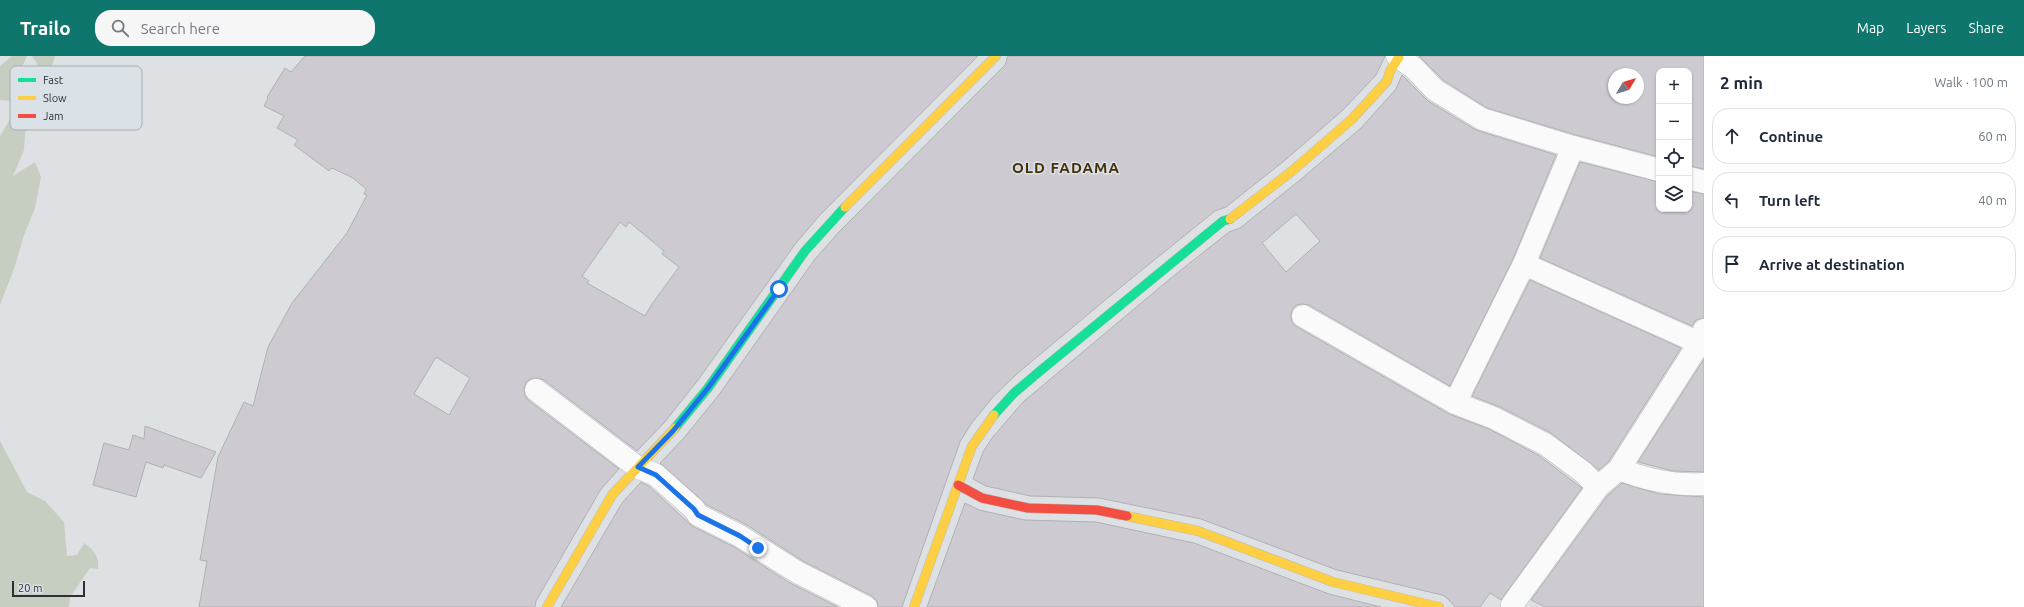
<!DOCTYPE html>
<html lang="en">
<head>
<meta charset="utf-8">
<style>
  body { margin:0; font-family:Ubuntu,sans-serif; background:#f6f6f7; color:#1f2937 }
  .controls { position:absolute; right:12px; top:12px; display:grid; overflow:hidden; border-radius:8px; box-shadow:0 1px 3px #0004 }
  .controls button { width:36px; height:36px; display:grid; place-items:center; padding:0; border:0; border-bottom:1px solid #e0e1e3; background:#fff; color:#1f2937; font:20px sans-serif }
  .compass { position:absolute; left:1608px; top:12px; width:36px; height:36px; border-radius:50%; background:#fff; box-shadow:0 1px 3px #0004; rotate:52deg }
  .scale { position:absolute; left:12px; bottom:10px; width:73px; box-sizing:border-box; padding-left:4px; border:2px solid #2e3133; border-top:0; font-size:11px; line-height:14px; white-space:nowrap; color:#2e3133; -webkit-text-stroke:3px #dbe2e7; paint-order:stroke }
  .stop { position:absolute; width:12px; height:12px; margin:-9px; border:3px solid #1a73e8; border-radius:50%; background:#fff }
  .stop.end { background:#1a73e8; border-color:#fff; box-shadow:0 1px 4px #0008 }
  .list { margin:0; padding:0; list-style:none }
  h2 { display:flex; justify-content:space-between; align-items:center; height:52px; margin:0; padding:0 16px; font-size:17px }
  h2 small { font-size:13px; font-weight:400; color:#747a83 }
  .list li { display:grid; grid-template-columns:26px 1fr auto; gap:12px; align-items:center; box-sizing:border-box; height:56px; margin:0 8px 8px; padding:0 8px; border:1px solid #e0e1e3; border-radius:16px }
  .list b { display:block; font-size:15px; white-space:nowrap }
  .list em { font-size:13px; font-style:normal; color:#747a83 }
  .icon { flex:none; width:22px; height:22px; fill:none; stroke:currentColor; stroke-width:2; stroke-linecap:round; stroke-linejoin:round }
  .map { position:relative; flex:none; width:1704px; height:551px; overflow:hidden }
  header { display:flex; align-items:center; gap:24px; box-sizing:border-box; height:56px; padding:0 20px; background:#0f766e; color:#fff }
  header strong { font-size:19px }
  nav { display:flex; gap:22px; margin-inline-start:auto; font-size:14px }
  .search { width:280px; height:36px; background:#f6f6f7; display:flex; align-items:center; gap:10px; box-sizing:border-box; padding:0 14px; border-radius:16px; color:#747a83; font-size:15px }
  main { display:flex }
  aside { flex:1; background:#fff }
  .map>svg:first-child { display:block }
  .green { fill:#c6cec1 }
  .building { fill:#cdcad2; stroke:#b0b1b3; fill-rule:evenodd }
  .lines { fill:none; stroke-linecap:round; stroke-linejoin:round }
  .street-casing { stroke:#bbbebf; stroke-width:23 }
  .fast-casing { stroke:#bbbebf; stroke-width:10 }
  .slow-casing { stroke:#bbbebf; stroke-width:10 }
  .jam-casing { stroke:#bbbebf; stroke-width:10 }
  .street { stroke:#fafafb; stroke-width:22 }
  .fast { stroke:#16e098; stroke-width:9 }
  .slow { stroke:#ffcf43; stroke-width:9 }
  .jam { stroke:#f24e42; stroke-width:9 }
  .route { stroke:#1a73e8; stroke-width:5 }
  .labels { text-anchor:middle; stroke-width:3; stroke-linejoin:round; paint-order:stroke }
  .district-label { font-size:15px; font-weight:bold; letter-spacing:1px; fill:#45300a; stroke:#dbe2e7 }
  .key { fill:#dbe2e7; stroke:#a7adb1; stroke-width:1 }
  .key-label { font-size:11px; fill:#2e3133 }
</style>
</head>
<body>
<header>
<strong>Trailo</strong>
<div class="search"><svg class="icon" aria-label="search" viewBox="0 0 24 24"><circle cx="10" cy="10" r="6"/><path d="M15 15l6 6"/></svg>Search here</div>
<nav><a>Map</a><a>Layers</a><a>Share</a></nav>
</header>
<main>
<div class="map">
<svg width="1704" height="551" viewBox="0 0 1704 551">
  <rect width="100%" height="100%" fill="#dee1e4"/>
  <g class="green">
    <path d="M12,0H27C25,4 23,8 22,13C19,25 22,34 13,45L0,44V10Z"/>
    <path d="M32,0H55L49,20L45,42L38,47L25,77L24,94L13,120L35,106L41,121L35,152L24,179L14,213L0,249V80L31,28L37,8Z"/>
    <path d="M0,385L27,436L45,445L64,466L67,500L77,499L84,487C95,495 99,500 98,513L90,512L70,541L69,551H0Z"/>
  </g>
  <g class="building">
    <path d="M305,0H978L820,159L796,187L698,324L664,367L637,395L544,324L537,322L531,323L526,326L524,333L525,339L528,344L619,413L601,433L536,545L535,551H199L207,505L200,504L218,401L244,346L253,350L268,291L292,247L347,177L367,139L364,138L366,133L353,122L332,112L329,115L294,89L298,84L277,72L284,60L264,50L268,42L267,41L285,12L291,16ZM620,166L626,171L629,166L664,195L662,198L679,211L652,248L645,260L587,227L589,225L582,220ZM436,301L470,322L449,359L414,338Z"/>
    <path d="M1008,0H1385L1376,19L1343,54L1284,105L1226,151L1215,155L1116,235L1019,316L993,341L971,368L960,386L902,551H878L877,545L872,540L803,505L747,469L707,449L660,407L683,383L718,340L815,203L838,177L1005,9Z"/>
    <path d="M1419,0H1704V113L1689,110V15H1659V101L1576,79L1487,52L1443,24ZM1614,18H1638V42H1614Z"/>
    <path d="M1402,19L1428,45L1476,74L1556,99L1513,203L1450,330L1309,249L1303,248L1296,249L1292,254L1291,260L1292,267L1297,271L1449,358L1489,373L1538,399L1582,432L1501,544L1490,537L1480,551H1455L1447,542L1442,539L1337,514L1201,463L1099,442L1030,440L986,430L973,423L983,396L992,382L1023,346L1171,222L1229,176L1240,172L1300,124L1361,72L1396,33ZM1296,158L1320,185L1286,216L1262,187Z"/>
    <path d="M1580,106L1659,126V153H1689V135L1704,138V262L1696,264L1692,270L1540,202Z"/>
    <path d="M1530,224L1681,292L1609,405L1599,414L1551,377L1500,351L1472,340Z"/>
    <path d="M1704,303V416L1673,415L1638,406Z"/>
    <path d="M145,370L216,396L201,422L164,409L163,412L146,406L136,441L93,429L104,387L129,394L133,379L144,383Z"/>
    <path d="M641,426L649,430L692,470L734,491L790,527L838,551H561L622,447Z"/>
    <path d="M1622,427L1659,438L1704,441V551H1545L1531,544L1607,440Z"/>
    <path d="M965,447L979,454L1025,464L1096,466L1194,487L1329,538L1381,551H927Z"/>
  </g>
  <g class="lines">
    <defs>
      <g id="street">
        <path d="M1397,0L1414,12L1435,34L1482,63L1573,91L1659,114"/>
        <path d="M1689,122L1704,126"/>
        <path d="M1524,208L1704,289"/>
        <path d="M1303,260L1455,347L1494,362L1545,388L1583,416L1598,431"/>
        <path d="M536,334L637,411L656,419L694,453L698,459L740,480L797,516L866,551"/>
        <path d="M1455,347L1524,208L1573,91"/>
        <path d="M1619,413C1647,424 1674,430 1704,428"/>
        <path d="M1512,549L1598,431L1619,413L1700,286L1704,274"/>
      </g>
      <g id="fast">
        <path d="M994,359L1014,337L1040,315L1223,165L1230,163"/>
        <path d="M675,372L708,332L805,195L845,151"/>
      </g>
      <g id="slow">
        <path d="M845,151L996,0"/>
        <path d="M1230,163L1292,115L1352,63L1387,25L1390,15L1399,1"/>
        <path d="M1127,460L1198,475L1333,526L1439,551"/>
        <path d="M547,551L612,439L675,372"/>
        <path d="M914,551L972,390L994,359"/>
      </g>
      <path id="jam" d="M958,429L982,442L1028,452L1097,454L1127,460"/>
    </defs>
    <use href="#street" class="street-casing"/>
    <use href="#fast" class="fast-casing"/>
    <use href="#slow" class="slow-casing"/>
    <use href="#jam" class="jam-casing"/>
    <use href="#street" class="street"/>
    <use href="#fast" class="fast"/>
    <use href="#slow" class="slow"/>
    <use href="#jam" class="jam"/>
  </g>
  <g class="lines">
    <path class="route" d="M758,492L740,480L698,459L694,453L656,419L638,411L673,375L708,332L779,233"/>
  </g>
  <g class="labels">
    <g class="district-label">
      <text x="1066" y="117">OLD FADAMA</text>
    </g>
  </g>
  <rect x="10" y="10" width="132" height="64" rx="6" class="key"/>
  <rect x="18" y="22" width="18" height="4" fill="#16e098"/>
  <rect x="18" y="40" width="18" height="4" fill="#ffcf43"/>
  <rect x="18" y="58" width="18" height="4" fill="#f24e42"/>
  <g class="key-label">
    <text x="43" y="28">Fast</text>
    <text x="43" y="46">Slow</text>
    <text x="43" y="64">Jam</text>
  </g>
</svg>
<div class="controls">
<button>+</button>
<button>−</button>
<button><svg class="icon" aria-label="locate" viewBox="0 0 24 24"><circle cx="12" cy="12" r="6"/><path d="M12 2v4M12 18v4M2 12h4M18 12h4"/></svg></button>
<button><svg class="icon" aria-label="layers" viewBox="0 0 24 24"><path d="M12 4l9 5-9 5-9-5zM3 14l9 5 9-5"/></svg></button>
</div>
<svg class="compass" viewBox="-18 -18 36 36"><path d="M0-13l5 13h-10z" fill="#e53935"/><path d="M0 13l5-13h-10z" fill="#747a83"/></svg>
<div class="scale">20 m</div>
<div class="stop" style="left:779px;top:233px"></div>
<div class="stop end" style="left:758px;top:492px"></div>
</div>
<aside>
<h2>2 min<small>Walk · 100 m</small></h2>
<ul class="list">
<li><svg class="icon" aria-label="ahead" viewBox="0 0 24 24"><path d="M12 20V5M6 11l6-6 6 6"/></svg><div><b>Continue</b></div><em>60 m</em></li>
<li><svg class="icon" aria-label="left" viewBox="0 0 24 24"><path d="M17 20v-9H6M10 6l-5 5 5 5"/></svg><div><b>Turn left</b></div><em>40 m</em></li>
<li><svg class="icon" aria-label="arrive" viewBox="0 0 24 24"><path d="M6 21V4h12l-3 4 3 4H6"/></svg><div><b>Arrive at destination</b></div></li>
</ul>
</aside>
</main>
</body>
</html>
